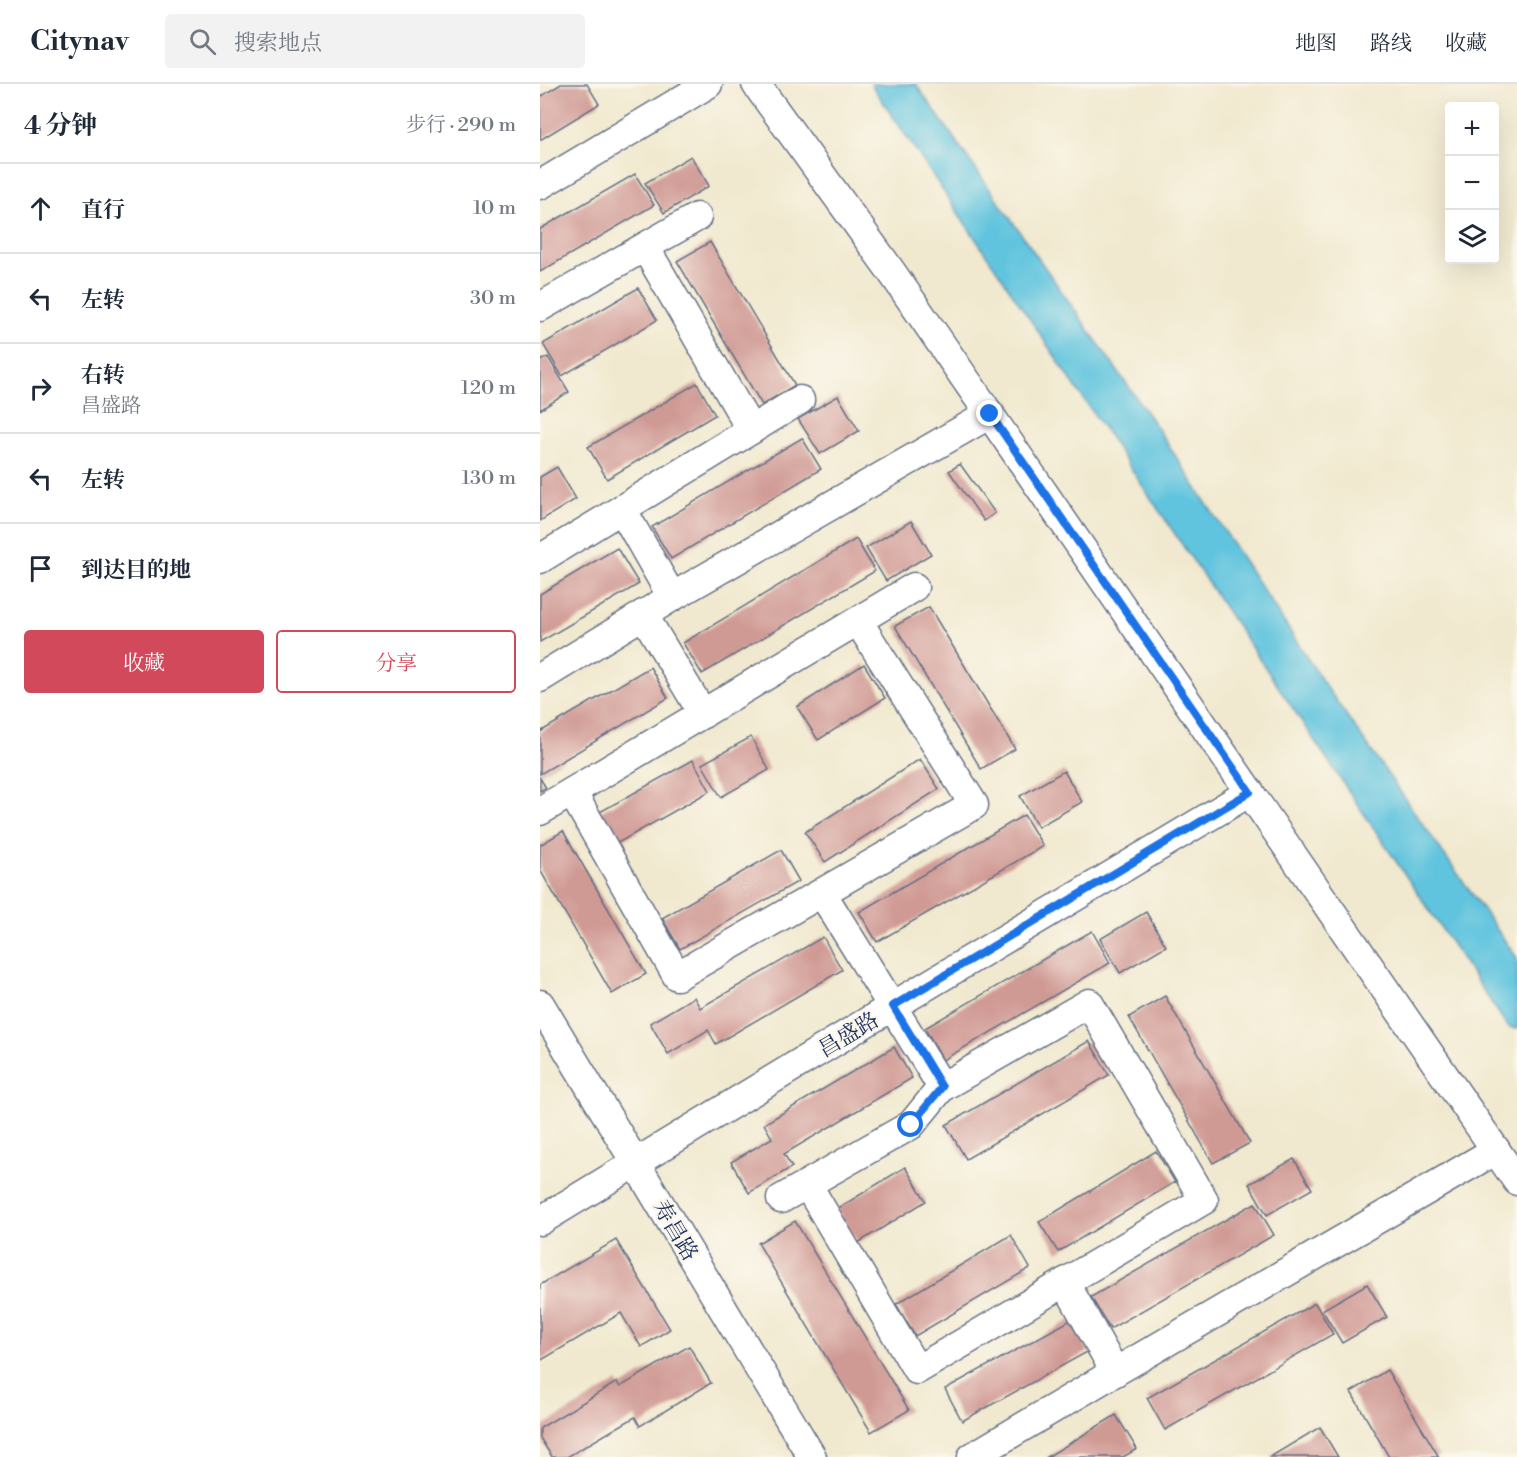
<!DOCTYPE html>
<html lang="zh">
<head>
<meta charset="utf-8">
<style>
  body { margin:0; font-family:"Libre Bodoni","Noto Serif SC",serif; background:#f2f2f3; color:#1f2937 }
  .controls { position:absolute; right:18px; top:18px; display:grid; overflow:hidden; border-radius:6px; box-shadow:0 6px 24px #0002 }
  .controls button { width:54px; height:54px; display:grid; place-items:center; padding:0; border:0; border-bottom:2px solid #e0e1e3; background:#fff; color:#1f2937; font:30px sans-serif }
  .stop { position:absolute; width:18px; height:18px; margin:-14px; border:4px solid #1a73e8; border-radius:50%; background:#fff }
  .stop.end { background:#1a73e8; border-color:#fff; box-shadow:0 2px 6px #0008 }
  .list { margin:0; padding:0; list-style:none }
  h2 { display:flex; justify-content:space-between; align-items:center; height:78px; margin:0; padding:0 24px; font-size:26px }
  h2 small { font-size:20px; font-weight:400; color:#747a83 }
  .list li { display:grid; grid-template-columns:39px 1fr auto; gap:18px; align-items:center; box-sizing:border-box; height:90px; padding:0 24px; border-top:2px solid #e0e1e3 }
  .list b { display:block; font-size:22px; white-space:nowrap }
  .list p { margin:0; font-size:20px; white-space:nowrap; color:#747a83 }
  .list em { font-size:20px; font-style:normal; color:#747a83 }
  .actions { display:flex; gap:12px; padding:18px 24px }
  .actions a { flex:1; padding:14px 0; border:2px solid #d1495b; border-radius:6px; text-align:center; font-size:21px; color:#d1495b }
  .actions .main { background:#d1495b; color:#fff }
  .icon { flex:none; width:33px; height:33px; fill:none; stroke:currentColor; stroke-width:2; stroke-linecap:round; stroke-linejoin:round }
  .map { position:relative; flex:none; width:977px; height:1373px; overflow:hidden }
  header { display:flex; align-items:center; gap:36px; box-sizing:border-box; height:84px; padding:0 30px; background:#fff; border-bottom:2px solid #e0e1e3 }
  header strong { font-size:28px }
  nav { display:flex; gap:33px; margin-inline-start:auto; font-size:21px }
  .search { width:420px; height:54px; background:#f2f2f3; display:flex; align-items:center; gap:15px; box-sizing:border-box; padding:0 21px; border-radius:6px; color:#747a83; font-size:22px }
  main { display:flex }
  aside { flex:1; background:#fff }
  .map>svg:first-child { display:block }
  .water { fill:#60c4de; stroke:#3e7a9e; stroke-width:1.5 }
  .building { fill:#d09a94 }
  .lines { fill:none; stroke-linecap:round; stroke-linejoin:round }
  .minor-casing { stroke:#667086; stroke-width:31 }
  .minor { stroke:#fff; stroke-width:28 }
  .route { stroke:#1a73e8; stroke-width:8 }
  .labels { text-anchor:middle; stroke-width:5; stroke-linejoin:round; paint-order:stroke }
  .street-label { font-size:22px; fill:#1b2f5e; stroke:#fbf7ec }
</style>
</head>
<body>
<header>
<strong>Citynav</strong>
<div class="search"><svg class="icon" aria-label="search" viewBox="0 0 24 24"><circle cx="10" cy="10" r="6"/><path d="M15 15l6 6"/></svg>搜索地点</div>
<nav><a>地图</a><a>路线</a><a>收藏</a></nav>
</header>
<main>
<aside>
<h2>4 分钟<small>步行 · 290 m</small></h2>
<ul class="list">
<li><svg class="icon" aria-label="ahead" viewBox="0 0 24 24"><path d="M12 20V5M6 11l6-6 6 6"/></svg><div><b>直行</b></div><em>10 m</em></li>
<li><svg class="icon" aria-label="left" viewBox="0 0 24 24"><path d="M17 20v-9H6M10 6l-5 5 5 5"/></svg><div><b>左转</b></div><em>30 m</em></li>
<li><svg class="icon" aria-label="right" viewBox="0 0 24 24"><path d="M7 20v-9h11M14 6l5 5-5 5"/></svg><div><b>右转</b><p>昌盛路</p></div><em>120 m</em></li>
<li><svg class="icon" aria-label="left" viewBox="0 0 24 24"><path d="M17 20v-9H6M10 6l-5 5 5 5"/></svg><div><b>左转</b></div><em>130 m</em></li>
<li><svg class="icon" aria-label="arrive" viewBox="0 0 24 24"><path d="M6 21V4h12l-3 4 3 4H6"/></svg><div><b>到达目的地</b></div></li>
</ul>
<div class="actions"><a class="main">收藏</a><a>分享</a></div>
</aside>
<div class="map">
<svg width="977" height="1373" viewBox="0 0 977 1373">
  <rect width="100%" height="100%" fill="#fbf7ec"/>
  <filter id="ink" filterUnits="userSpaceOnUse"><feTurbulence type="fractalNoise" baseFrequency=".0167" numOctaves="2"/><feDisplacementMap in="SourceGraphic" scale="12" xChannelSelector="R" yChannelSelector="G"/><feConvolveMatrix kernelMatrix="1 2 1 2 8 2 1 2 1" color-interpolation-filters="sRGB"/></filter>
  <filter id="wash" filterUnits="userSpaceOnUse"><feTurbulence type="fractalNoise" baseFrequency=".008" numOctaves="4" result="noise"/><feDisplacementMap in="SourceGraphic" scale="24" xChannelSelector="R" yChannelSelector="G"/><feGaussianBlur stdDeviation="1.35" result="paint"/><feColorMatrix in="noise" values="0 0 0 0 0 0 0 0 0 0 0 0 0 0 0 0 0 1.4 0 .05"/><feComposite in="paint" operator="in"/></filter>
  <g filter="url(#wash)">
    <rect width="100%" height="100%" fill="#f1e9cf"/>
    <path class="water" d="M331,0H376L614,339L783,598L977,874V945L968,943Z"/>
    <g id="blocks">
      <g class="building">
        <path d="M21,0H47L59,20L0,56V13Z"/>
        <path d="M151,72L169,102L124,129L105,99Z"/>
        <path d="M95,90L114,121L0,188V145Z"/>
        <path d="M170,158L255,301L222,321L137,177Z"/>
        <path d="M98,204L117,236L22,292L3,260Z"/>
        <path d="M8,273L29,308L0,326V277Z"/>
        <path d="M157,299L175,331L67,395L48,363Z"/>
        <path d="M298,312L319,347L280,370L258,335Z"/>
        <path d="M262,354L281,385L131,475L112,443Z"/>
        <path d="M420,380L455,429L444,437L409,387Z"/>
        <path d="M17,383L36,415L0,437V393Z"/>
        <path d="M371,437L391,470L346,497L326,464Z"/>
        <path d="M316,455L335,487L162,590L143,559Z"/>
        <path d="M77,464L99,500L0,558V510Z"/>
        <path d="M389,523L475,665L441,685L355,542Z"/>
        <path d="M324,580L345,614L278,656L257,623Z"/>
        <path d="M110,583L128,614L0,690V648Z"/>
        <path d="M211,653L229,686L181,713L162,680Z"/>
        <path d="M380,675L399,705L285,778L265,748Z"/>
        <path d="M153,676L170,707L76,760L58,729Z"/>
        <path d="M524,687L542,718L498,743L480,712Z"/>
        <path d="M0,694L6,704L0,707Z"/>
        <path d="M484,731L503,762L337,858L319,828Z"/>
        <path d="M23,747L106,890L72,910L0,786V761Z"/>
        <path d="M241,766L259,797L140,865L122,834Z"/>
        <path d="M606,828L626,862L580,889L560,855Z"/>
        <path d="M552,847L570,879L403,976L385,944Z"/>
        <path d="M283,853L302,886L176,960L168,946L128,970L110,939L154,913L160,924Z"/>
        <path d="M625,912L710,1059L673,1079L589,933Z"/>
        <path d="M549,957L569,991L426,1075L406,1041Z"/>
        <path d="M354,963L372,994L244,1070L252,1083L209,1109L191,1078L232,1054L224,1040Z"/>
        <path d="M616,1067L635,1098L518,1168L499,1138Z"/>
        <path d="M754,1075L772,1105L727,1131L709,1100Z"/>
        <path d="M365,1083L386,1117L318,1159L297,1125Z"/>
        <path d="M715,1119L734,1151L570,1245L551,1213Z"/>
        <path d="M255,1137L369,1326L331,1348L218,1159Z"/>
        <path d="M471,1151L490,1184L375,1252L356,1220Z"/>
        <path d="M76,1156L130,1245L101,1263L81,1229L0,1277V1201Z"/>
        <path d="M827,1200L847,1233L802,1259L782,1226Z"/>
        <path d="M775,1219L793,1250L625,1346L607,1314Z"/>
        <path d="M531,1236L549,1267L422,1337L405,1305Z"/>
        <path d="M149,1262L171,1299L100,1342L95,1333L27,1373H12L0,1354V1344L77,1298L80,1303Z"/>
        <path d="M847,1286L899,1373H849L811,1308Z"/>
        <path d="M576,1331L597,1365L583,1373H507Z"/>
        <path d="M780,1343L798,1373H730Z"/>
      </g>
    </g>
  </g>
  <g filter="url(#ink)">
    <use href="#blocks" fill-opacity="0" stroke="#667086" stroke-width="1.5"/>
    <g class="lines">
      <defs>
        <g id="minor">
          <path d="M216,0L351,187L977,1097"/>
          <path d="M0,101L168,0"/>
          <path d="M105,163L211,346"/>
          <path d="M0,223L157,133"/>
          <path d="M82,425L132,513"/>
          <path d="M0,475L260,316"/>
          <path d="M103,530L163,630"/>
          <path d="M0,594L132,513L450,330"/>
          <path d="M32,708L137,892L434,721L318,537"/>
          <path d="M0,727L374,503"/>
          <path d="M282,809L402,1003"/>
          <path d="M0,920L272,1373"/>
          <path d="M241,1115L371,1041L402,1003L549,919L664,1116L377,1286L267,1100"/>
          <path d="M0,1137L353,922L710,708"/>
          <path d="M525,1198L575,1288"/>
          <path d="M432,1373L575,1288L956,1066"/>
        </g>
      </defs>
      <use href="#minor" class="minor-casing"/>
      <use href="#minor" class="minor"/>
    </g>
  </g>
  <g class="lines" filter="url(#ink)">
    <path class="route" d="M371,1041L402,1003L353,922L710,708L450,330"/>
  </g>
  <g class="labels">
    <g class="street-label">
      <text transform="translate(308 950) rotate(-31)" y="8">昌盛路</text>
      <text transform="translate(136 1146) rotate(59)" y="8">寿昌路</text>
    </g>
  </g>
</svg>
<div class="controls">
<button>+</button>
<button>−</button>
<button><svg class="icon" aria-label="layers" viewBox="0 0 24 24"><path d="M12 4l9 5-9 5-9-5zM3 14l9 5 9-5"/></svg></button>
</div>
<div class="stop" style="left:371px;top:1041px"></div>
<div class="stop end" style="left:450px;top:330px"></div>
</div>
</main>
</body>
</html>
